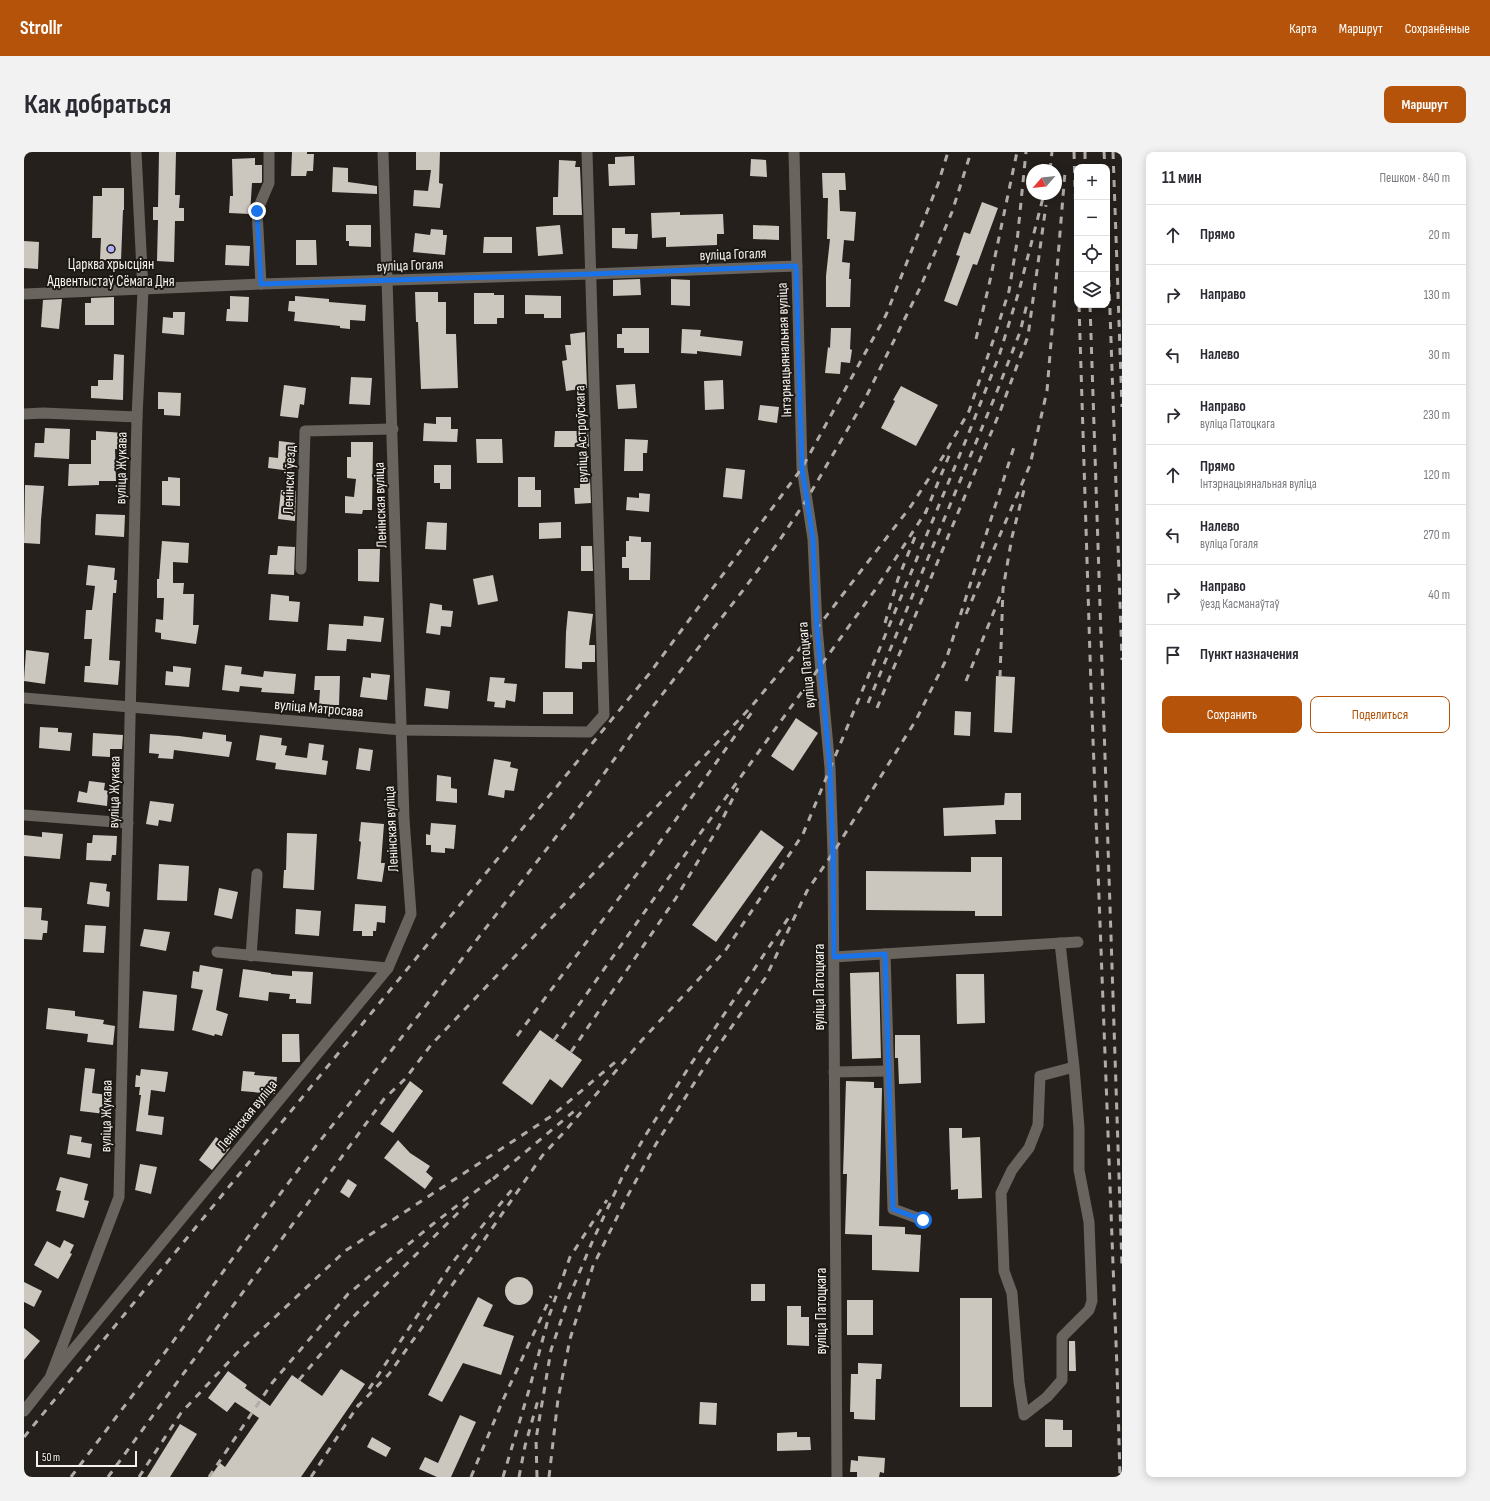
<!DOCTYPE html>
<html lang="ru">
<head>
<meta charset="utf-8">
<style>
  body { margin:0; font-family:"Sofia Sans Condensed",sans-serif; background:#f2f2f3; color:#2b2b33 }
  .controls { position:absolute; right:12px; top:12px; display:grid; overflow:hidden; border-radius:8px; box-shadow:0 2px 10px #0003 }
  .controls button { width:36px; height:36px; display:grid; place-items:center; padding:0; border:0; border-bottom:1px solid #e1e1e2; background:#fff; color:#2b2b33; font:20px sans-serif }
  .compass { position:absolute; left:1002px; top:12px; width:36px; height:36px; border-radius:50%; background:#fff; box-shadow:0 2px 10px #0003; rotate:242deg }
  .scale { position:absolute; left:12px; bottom:10px; width:101px; box-sizing:border-box; padding-left:4px; border:2px solid #f4f1ee; border-top:0; font-size:11px; line-height:14px; white-space:nowrap; color:#f4f1ee; -webkit-text-stroke:3px #1b1712; paint-order:stroke }
  .stop { position:absolute; width:12px; height:12px; margin:-9px; border:3px solid #1a73e8; border-radius:50%; background:#fff }
  .stop.end { background:#1a73e8; border-color:#fff; box-shadow:0 1px 4px #0008 }
  .list { margin:0; padding:0; list-style:none }
  h2 { display:flex; justify-content:space-between; align-items:center; height:52px; margin:0; padding:0 16px; font-size:17px }
  h2 small { font-size:13px; font-weight:400; color:#7c7c81 }
  .list li { display:grid; grid-template-columns:26px 1fr auto; gap:12px; align-items:center; box-sizing:border-box; height:60px; padding:0 16px; border-top:1px solid #e1e1e2 }
  .list b { display:block; font-size:15px; white-space:nowrap }
  .list p { margin:0; font-size:13px; white-space:nowrap; color:#7c7c81 }
  .list em { font-size:13px; font-style:normal; color:#7c7c81 }
  .actions { display:flex; gap:8px; padding:12px 16px }
  .actions a { flex:1; padding:9px 0; border:1px solid #b45309; border-radius:8px; text-align:center; font-size:14px; color:#b45309 }
  .actions .main { background:#b45309; color:#fff }
  .icon { flex:none; width:22px; height:22px; fill:none; stroke:currentColor; stroke-width:2; stroke-linecap:round; stroke-linejoin:round }
  .map { position:relative; flex:none; width:1098px; height:1325px; overflow:hidden; border-radius:8px }
  header { display:flex; align-items:center; gap:24px; box-sizing:border-box; height:56px; padding:0 20px; background:#b45309; color:#fff }
  header strong { font-size:19px }
  nav { display:flex; gap:22px; margin-inline-start:auto; font-size:14px }
  .intro { display:flex; align-items:center; justify-content:space-between; box-sizing:border-box; height:96px; padding:0 24px }
  h1 { margin:0; font-size:28px }
  .button { padding:10px 18px; border-radius:8px; background:#b45309; color:#fff; font-size:14px; font-weight:700 }
  main { display:flex; gap:24px; padding:0 24px }
  aside { flex:1; background:#fff; border-radius:8px; box-shadow:0 2px 10px #0003 }
  .map>svg:first-child { display:block }
  .building { fill:#cbc6be }
  .lines { fill:none; stroke-linecap:round; stroke-linejoin:round }
  .minor { stroke:#69645e; stroke-width:11 }
  .rail { stroke:#b0aca9; stroke-width:3; stroke-dasharray:7 7; stroke-linecap:butt }
  .route { stroke:#1a73e8; stroke-width:5 }
  .poi-dot { fill:#afaefa; stroke:#1b1712; stroke-width:1.5 }
  .labels { text-anchor:middle; stroke-width:4; stroke-linejoin:round; paint-order:stroke }
  .street-label { font-size:15px; fill:#f4f1ee; stroke:#1b1712 }
  .poi-label { font-size:15px; fill:#f4f1ee; stroke:#1b1712 }
</style>
</head>
<body>
<header>
<strong>Strollr</strong>
<nav><a>Карта</a><a>Маршрут</a><a>Сохранённые</a></nav>
</header>
<div class="intro"><h1>Как добраться</h1><a class="button">Маршрут</a></div>
<main>
<div class="map">
<svg width="1098" height="1325" viewBox="0 0 1098 1325">
  <rect width="100%" height="100%" fill="#25201b"/>
  <g class="building">
    <path d="M135,0H152L151,43H156L155,56H160V69H151L150,110L133,109L134,68H129V55H134Z"/>
    <path d="M268,0H283V2H290L289,19H283L282,24H267Z"/>
    <path d="M392,0H416L415,31L419,32L416,56L389,54L390,38L404,39L407,18H392Z"/>
    <path d="M610,4L611,33L585,34L584,12H591V5Z"/>
    <path d="M231,6V13H238V30L237,31H228L226,62L205,61L206,44H209L208,7Z"/>
    <path d="M727,7L742,8L743,25L726,24Z"/>
    <path d="M535,8L552,9L551,15H556L558,63H529V45H534Z"/>
    <path d="M309,15L324,16V30L353,34V42L308,40Z"/>
    <path d="M798,21H821L822,38H815L816,59L832,60L830,89L820,88L818,110L826,111L825,127H827L826,155H802V124L806,87H803L804,46H799Z"/>
    <path d="M78,36H100V58H99L97,109L76,108L77,86H68L69,44H78Z"/>
    <path d="M958,50L974,56L953,113L949,112L933,154L920,149L936,104L932,103L940,80L946,82Z"/>
    <path d="M656,60V63L699,62L700,82H693V93L642,95V85L628,86L627,61Z"/>
    <path d="M322,73H347V95L325,94V89H322Z"/>
    <path d="M536,73L539,102L514,104L512,75Z"/>
    <path d="M729,73L755,74V88L729,87Z"/>
    <path d="M588,76H601V82H614L613,97L588,96Z"/>
    <path d="M407,77L419,78V83H423L421,103L389,100L391,81L406,83Z"/>
    <path d="M460,85H488V101H459Z"/>
    <path d="M272,88H292L293,113H272Z"/>
    <path d="M0,89L15,90L14,117L0,116Z"/>
    <path d="M202,93L226,94L225,114L201,113Z"/>
    <path d="M616,127L617,143L589,144V128Z"/>
    <path d="M647,127L666,128V154L647,153Z"/>
    <path d="M391,140H414V150H422V182H432L434,236L397,237L394,170H392Z"/>
    <path d="M450,141H470V143H480V166H473V172H450Z"/>
    <path d="M501,143L537,144V166H520V162H501Z"/>
    <path d="M206,144L225,145L224,170L202,169L203,157H206Z"/>
    <path d="M271,144L305,147V150L342,153L341,169L326,168V177L316,176V174L270,169L271,160L264,159L265,149H271Z"/>
    <path d="M90,145V173H61V151H67V146Z"/>
    <path d="M38,147L35,177L17,175L19,148Z"/>
    <path d="M149,160H161L160,183L138,181L139,165L149,166Z"/>
    <path d="M598,176H625V201H600V196H593V182H598Z"/>
    <path d="M807,176H827L826,197L828,198L826,211L817,210L816,222L801,221L804,195L806,196Z"/>
    <path d="M658,177L677,178L676,184L719,189L717,204L673,199V202L657,201Z"/>
    <path d="M561,180L563,236L542,239L538,209L543,208L541,193H547L546,182Z"/>
    <path d="M90,202L100,203L99,248L67,246V234H74V228H89Z"/>
    <path d="M327,225L348,226L346,253L325,252Z"/>
    <path d="M699,228L700,257L681,258L680,229Z"/>
    <path d="M611,232L613,256L594,257L592,233Z"/>
    <path d="M260,233L282,236L280,253L276,252L274,266L256,264Z"/>
    <path d="M877,234L914,253L892,294L857,276L871,249L869,248Z"/>
    <path d="M134,240L157,241L156,264L140,263V257H134Z"/>
    <path d="M736,253L755,255L753,271L734,268Z"/>
    <path d="M412,265H427V277H434L433,290L399,289L400,271L412,272Z"/>
    <path d="M21,276L46,277L45,307L10,305L11,291H20Z"/>
    <path d="M72,279L100,281V298L91,297L92,329H75V333L44,334L45,312H67V288H72Z"/>
    <path d="M531,279H564L565,295H530Z"/>
    <path d="M452,287H478L479,311H453Z"/>
    <path d="M601,287L624,288L623,301H619V319H600Z"/>
    <path d="M255,289L271,291L267,319L244,316L245,305L254,306Z"/>
    <path d="M327,290H349L348,358H339L338,362L321,361V344L330,345L332,327L323,326V305H327Z"/>
    <path d="M410,313H427V337H416V331H410Z"/>
    <path d="M702,316L721,318L718,347L699,345Z"/>
    <path d="M144,325L156,326V354L138,353V329H144Z"/>
    <path d="M494,325H511V338H517V355H494Z"/>
    <path d="M556,327H566L567,351L551,352L550,336H556Z"/>
    <path d="M1,333L20,334L17,368L16,392L0,391Z"/>
    <path d="M257,338L272,339L271,369L254,367Z"/>
    <path d="M615,341L626,342L625,360L602,358L603,345L615,346Z"/>
    <path d="M72,362L101,363L100,385L71,383Z"/>
    <path d="M403,370L423,371L422,398L401,397Z"/>
    <path d="M537,370V386L515,387V371Z"/>
    <path d="M605,384L617,385V390H627L626,428H605V416H598V405H602V389H605Z"/>
    <path d="M138,389L165,391L164,411L149,410V431H160L159,442H170L169,473H175L172,492L137,487V481L131,480L132,467L139,468L140,446H133V427H135Z"/>
    <path d="M254,394L271,395L270,423L244,422L246,403H253Z"/>
    <path d="M557,394H568L569,419H557Z"/>
    <path d="M334,397H356L355,430L334,429Z"/>
    <path d="M64,413L91,416L90,428H93L92,441H89L85,508L96,509L94,533L60,530L61,514H66L68,487H60L62,458H68L71,434L62,433Z"/>
    <path d="M469,423L474,449L454,453L449,427Z"/>
    <path d="M247,442L265,444V449L276,450L274,470L245,468Z"/>
    <path d="M406,451L418,453V458L429,459L427,475L417,474L416,483L402,481Z"/>
    <path d="M544,459L569,462L565,493H571V510H558V517L541,516L542,480Z"/>
    <path d="M340,464L360,466L357,490L323,487L322,499L303,498L305,472L339,474Z"/>
    <path d="M2,498L25,501L21,532L0,529Z"/>
    <path d="M201,513L218,515L217,522L239,525L240,519L272,522L270,542L237,540L238,536L216,534L215,540L198,538Z"/>
    <path d="M149,514L167,516L165,535L141,533L142,519L149,520Z"/>
    <path d="M347,521L366,523L363,548L336,545L339,525L347,526Z"/>
    <path d="M291,524H316L315,553H295L296,538H290Z"/>
    <path d="M972,524L991,525L988,581L970,580Z"/>
    <path d="M466,525L481,526L480,531L493,532L491,550L482,548L481,556L470,555L471,550L463,549Z"/>
    <path d="M402,536L426,539L424,557L400,554Z"/>
    <rect x="519" y="540" width="30" height="22"/>
    <path d="M931,559L947,560L946,584L930,583Z"/>
    <path d="M772,566L794,581L769,619L747,604Z"/>
    <path d="M16,575L34,576V580L48,581L46,599L15,596Z"/>
    <path d="M179,580L202,583V589L208,590L205,605L150,598L149,607L134,606L135,602L125,601L126,582L155,584L178,587Z"/>
    <path d="M69,581L99,583L98,597H86V605L68,604Z"/>
    <path d="M236,583L258,586L257,593L263,594L261,603L283,606L285,591L300,593L298,608L304,609L302,623L251,617L252,611L232,608Z"/>
    <path d="M335,596L349,598L346,619L332,617Z"/>
    <path d="M470,607L487,610L486,615L494,617L490,639L481,638L480,646L464,643Z"/>
    <path d="M413,623L427,625V636L433,637V651L412,649Z"/>
    <path d="M65,629L81,631L80,638L84,639L83,654L53,650L55,639L63,641Z"/>
    <path d="M981,641H997V668H971L972,682L920,684L919,656L980,653Z"/>
    <path d="M126,649L150,652L147,670L135,668L134,674L122,672Z"/>
    <path d="M337,670L360,672L357,711H361L358,730L333,727L337,690L335,689Z"/>
    <path d="M407,671L432,673L430,697L421,696V701L407,700V693H402V682L406,683Z"/>
    <path d="M737,678L760,695L692,790L668,773Z"/>
    <path d="M18,680L39,682L36,707L0,704V683L18,685Z"/>
    <path d="M263,681L293,682L290,738L259,736L260,718H262Z"/>
    <path d="M69,683L93,684L92,703H88L87,709L62,708L63,691H68Z"/>
    <path d="M947,705H978V764H951V759L842,758V719L947,720Z"/>
    <path d="M135,712L165,714L163,749L133,748Z"/>
    <path d="M66,730L83,732L82,739L86,740L85,755L63,752Z"/>
    <path d="M195,736L214,740L208,767L190,763Z"/>
    <path d="M331,752L362,754L361,771L353,770L352,779H349V784H338V779H329Z"/>
    <path d="M0,755L18,756L17,768L24,769L23,781H19L18,788L0,787Z"/>
    <path d="M272,757L297,759L295,784L271,782Z"/>
    <path d="M61,773L82,774L80,801L59,800Z"/>
    <path d="M120,777L146,780L142,799L116,794Z"/>
    <path d="M176,813L199,817L192,858L204,862L198,884L191,882L190,884L168,878L179,838L167,836L169,819L175,820Z"/>
    <path d="M219,817L247,821V822L268,824V819L289,820L287,852L272,851V847H265L266,842L245,840L244,849L215,845Z"/>
    <path d="M855,820L857,906L828,907L826,821Z"/>
    <path d="M932,822H960L961,871L933,872Z"/>
    <path d="M119,839L153,843L150,879L115,876Z"/>
    <path d="M24,856L51,859V864L80,868L79,872L91,874L89,893L63,890L64,882L22,877Z"/>
    <path d="M516,878L558,908L538,936L526,927L508,953L478,931Z"/>
    <path d="M258,882H275L276,910H258Z"/>
    <path d="M871,883H896L897,931L875,932L874,906H871Z"/>
    <path d="M61,916L71,917L68,941L84,943L81,962L56,959Z"/>
    <path d="M117,917L144,920L141,940L127,938L124,963L140,965L138,983L112,979L117,943H115L116,935H111L112,923L116,924Z"/>
    <path d="M219,919L231,920L230,923L253,925L251,942L217,939Z"/>
    <path d="M386,929L399,939L369,981L356,972Z"/>
    <path d="M822,929L850,930V936H858L855,1074L881,1075V1082L897,1083L895,1120L848,1118V1083L821,1082L823,1022H819Z"/>
    <path d="M925,976H938V986L956,985L958,1046L934,1047V1037L927,1038Z"/>
    <path d="M46,983L58,985L57,990L68,992L66,1006L43,1002Z"/>
    <path d="M192,985L206,996L188,1018L175,1008Z"/>
    <path d="M374,988L386,1001L406,1014L402,1020L409,1026L401,1037L360,1006Z"/>
    <path d="M116,1012L133,1015L127,1042L111,1038Z"/>
    <path d="M36,1025L64,1032L60,1048L65,1049L60,1066L32,1059L37,1039L32,1038Z"/>
    <path d="M324,1027L333,1033L325,1046L316,1040Z"/>
    <path d="M40,1088L50,1093L46,1101L48,1102L34,1127L10,1113L23,1089L36,1096Z"/>
    <circle cx="495" cy="1139" r="14"/>
    <path d="M0,1130L18,1139L10,1155L0,1150Z"/>
    <rect x="727" y="1132" width="14" height="17"/>
    <path d="M454,1145L469,1153L459,1174L490,1184L477,1223L439,1211L418,1250L404,1243Z"/>
    <rect x="936" y="1146" width="32" height="109"/>
    <rect x="823" y="1148" width="26" height="35"/>
    <path d="M763,1154H777V1165H785V1194L763,1193Z"/>
    <path d="M0,1176L16,1189L0,1208Z"/>
    <path d="M1045,1189H1051L1052,1219H1045Z"/>
    <path d="M834,1211L858,1212L857,1227H852L851,1268L830,1267V1260H826L827,1222H834Z"/>
    <path d="M317,1217L341,1232L277,1325H186L196,1311L201,1315L235,1266L211,1250L203,1260L184,1246L204,1219L223,1233L221,1236L246,1254L268,1223L298,1244Z"/>
    <path d="M676,1250L693,1251L692,1273L675,1272Z"/>
    <path d="M436,1263L452,1270L427,1325H413L395,1317L401,1305L414,1311Z"/>
    <path d="M1021,1267L1039,1268V1278H1048V1295H1021Z"/>
    <path d="M156,1272L173,1282L146,1325H123Z"/>
    <path d="M773,1280V1285H786L787,1298L753,1299V1281Z"/>
    <path d="M348,1285L367,1296L362,1305L343,1295Z"/>
    <path d="M834,1304L861,1306L860,1321L856,1320L855,1325H833V1320H826L827,1308L834,1309Z"/>
  </g>
  <g class="lines">
    <g class="minor">
      <path d="M770,0L778,316L789,387L793,476L806,616L809,701L813,1325"/>
      <path d="M237,132L233,59L245,31V0"/>
      <path d="M0,142L237,132L567,122L773,114"/>
      <path d="M0,262L19,261L113,265"/>
      <path d="M277,417L281,279L369,277"/>
      <path d="M0,546L378,578L565,580L580,563L563,0"/>
      <path d="M0,663L104,671"/>
      <path d="M1036,791L1050,915L1055,976V1018L1065,1070L1068,1149L1065,1158L1038,1185V1228L1023,1245L1000,1263L995,1230L988,1141L980,1119L977,1041L988,1018L1005,996L1014,973L1016,924L1050,915"/>
      <path d="M193,800L364,816"/>
      <path d="M861,802L869,1057L899,1068"/>
      <path d="M227,804L233,722"/>
      <path d="M810,805L1054,790"/>
      <path d="M810,920L864,919"/>
      <path d="M26,1226L364,816L387,762L380,667L359,0"/>
      <path d="M0,1259L26,1226L95,1045L113,265L119,138L112,0"/>
    </g>
    <g class="rail">
      <path d="M1050,0L1053,100"/>
      <path d="M1061,0V15"/>
      <path d="M1080,0L1081,15"/>
      <path d="M1089,0L1098,255"/>
      <path d="M1026,18L1028,0"/>
      <path d="M1083,72L1098,508"/>
      <path d="M1055,153L1067,535L1093,1217L1096,1325"/>
      <path d="M1066,153L1098,1115"/>
      <path d="M952,187L965,133L993,0"/>
      <path d="M901,362L927,299"/>
      <path d="M942,462L1006,313L1023,239L1041,20"/>
      <path d="M861,471L874,427L893,380"/>
      <path d="M976,525L979,437L988,385L1000,338"/>
      <path d="M942,529L977,442"/>
      <path d="M844,551L972,242L996,180L1004,148"/>
      <path d="M853,556L977,257L1004,184L1022,53"/>
      <path d="M493,884L621,711L728,560"/>
      <path d="M530,888L670,690L851,438L903,358"/>
      <path d="M547,900L652,746L695,674L714,636"/>
      <path d="M469,1027L555,955"/>
      <path d="M275,1228L323,1171L446,1049"/>
      <path d="M345,1237L428,1111L491,1034"/>
      <path d="M333,1255L365,1222L458,1091L518,1004L542,978L618,888L701,799L779,682L944,283L975,204L995,139L1020,42"/>
      <path d="M0,1285L625,522L778,316L862,163L914,32L924,0"/>
      <path d="M47,1325L148,1191L224,1085L292,994L367,899L572,633L616,571L720,437L753,392L783,347L839,251L896,136L928,60L947,0"/>
      <path d="M84,1325L360,947L381,927L407,893L726,556L793,476L887,354L920,303L945,259L970,186L985,139L993,90L1002,0"/>
      <path d="M115,1325L157,1261L213,1201L321,1099L529,963L596,906"/>
      <path d="M185,1325L248,1231L324,1142L409,1072L473,1023"/>
      <path d="M287,1325L335,1252"/>
      <path d="M447,1325L479,1248L527,1144"/>
      <path d="M479,1325L505,1238L525,1164L546,1105L583,1048"/>
      <path d="M495,1325L501,1294L514,1248"/>
      <path d="M513,1325L512,1287L527,1198L545,1145L569,1088L600,1021L621,984L667,912L767,762"/>
      <path d="M525,1325L534,1247L546,1187L569,1114L603,1045L632,992L686,906L742,825L783,739L809,701L892,568L922,508L990,295"/>
    </g>
  </g>
  <g class="lines">
    <path class="route" d="M233,59L237,132L567,122L772,114L778,316L789,387L793,476L806,616L809,701L810,805L861,802L869,1057L899,1068"/>
  </g>
  <circle class="poi-dot" cx="87" cy="97" r="4"/>
  <g class="labels">
    <g class="street-label">
      <text transform="translate(709 102) rotate(-2)" y="5">вуліца Гогаля</text>
      <text transform="translate(386 113) rotate(-2)" y="5">вуліца Гогаля</text>
      <text transform="translate(760 198) rotate(-92)" y="5">Інтэрнацыянальная вуліца</text>
      <text transform="translate(557 282) rotate(-92)" y="5">вуліца Астроўскага</text>
      <text transform="translate(97 316) rotate(-89)" y="5">вуліца Жукава</text>
      <text transform="translate(265 328) rotate(-88)" y="5">Ленінскі ўезд</text>
      <text transform="translate(356 353) rotate(-92)" y="5">Ленінская вуліца</text>
      <text transform="translate(782 513) rotate(-95)" y="5">вуліца Патоцкага</text>
      <text transform="translate(295 556) rotate(5)" y="5">вуліца Матросава</text>
      <text transform="translate(90 640) rotate(-89)" y="5">вуліца Жукава</text>
      <text transform="translate(367 677) rotate(-93)" y="5">Ленінская вуліца</text>
      <text transform="translate(795 835) rotate(-90)" y="5">вуліца Патоцкага</text>
      <text transform="translate(223 963) rotate(-51)" y="5">Ленінская вуліца</text>
      <text transform="translate(82 964) rotate(-89)" y="5">вуліца Жукава</text>
      <text transform="translate(797 1159) rotate(-90)" y="5">вуліца Патоцкага</text>
    </g>
    <g class="poi-label">
      <text x="87" y="117">Царква хрысціян<tspan x="87" dy="17">Адвентыстаў Сёмага Дня</tspan></text>
    </g>
  </g>
</svg>
<div class="controls">
<button>+</button>
<button>−</button>
<button><svg class="icon" aria-label="locate" viewBox="0 0 24 24"><circle cx="12" cy="12" r="6"/><path d="M12 2v4M12 18v4M2 12h4M18 12h4"/></svg></button>
<button><svg class="icon" aria-label="layers" viewBox="0 0 24 24"><path d="M12 4l9 5-9 5-9-5zM3 14l9 5 9-5"/></svg></button>
</div>
<svg class="compass" viewBox="-18 -18 36 36"><path d="M0-13l5 13h-10z" fill="#e53935"/><path d="M0 13l5-13h-10z" fill="#7c7c81"/></svg>
<div class="scale">50 m</div>
<div class="stop" style="left:899px;top:1068px"></div>
<div class="stop end" style="left:233px;top:59px"></div>
</div>
<aside>
<h2>11 мин<small>Пешком · 840 m</small></h2>
<ul class="list">
<li><svg class="icon" aria-label="ahead" viewBox="0 0 24 24"><path d="M12 20V5M6 11l6-6 6 6"/></svg><div><b>Прямо</b></div><em>20 m</em></li>
<li><svg class="icon" aria-label="right" viewBox="0 0 24 24"><path d="M7 20v-9h11M14 6l5 5-5 5"/></svg><div><b>Направо</b></div><em>130 m</em></li>
<li><svg class="icon" aria-label="left" viewBox="0 0 24 24"><path d="M17 20v-9H6M10 6l-5 5 5 5"/></svg><div><b>Налево</b></div><em>30 m</em></li>
<li><svg class="icon" aria-label="right" viewBox="0 0 24 24"><path d="M7 20v-9h11M14 6l5 5-5 5"/></svg><div><b>Направо</b><p>вуліца Патоцкага</p></div><em>230 m</em></li>
<li><svg class="icon" aria-label="ahead" viewBox="0 0 24 24"><path d="M12 20V5M6 11l6-6 6 6"/></svg><div><b>Прямо</b><p>Інтэрнацыянальная вуліца</p></div><em>120 m</em></li>
<li><svg class="icon" aria-label="left" viewBox="0 0 24 24"><path d="M17 20v-9H6M10 6l-5 5 5 5"/></svg><div><b>Налево</b><p>вуліца Гогаля</p></div><em>270 m</em></li>
<li><svg class="icon" aria-label="right" viewBox="0 0 24 24"><path d="M7 20v-9h11M14 6l5 5-5 5"/></svg><div><b>Направо</b><p>ўезд Касманаўтаў</p></div><em>40 m</em></li>
<li><svg class="icon" aria-label="arrive" viewBox="0 0 24 24"><path d="M6 21V4h12l-3 4 3 4H6"/></svg><div><b>Пункт назначения</b></div></li>
</ul>
<div class="actions"><a class="main">Сохранить</a><a>Поделиться</a></div>
</aside>
</main>
</body>
</html>
